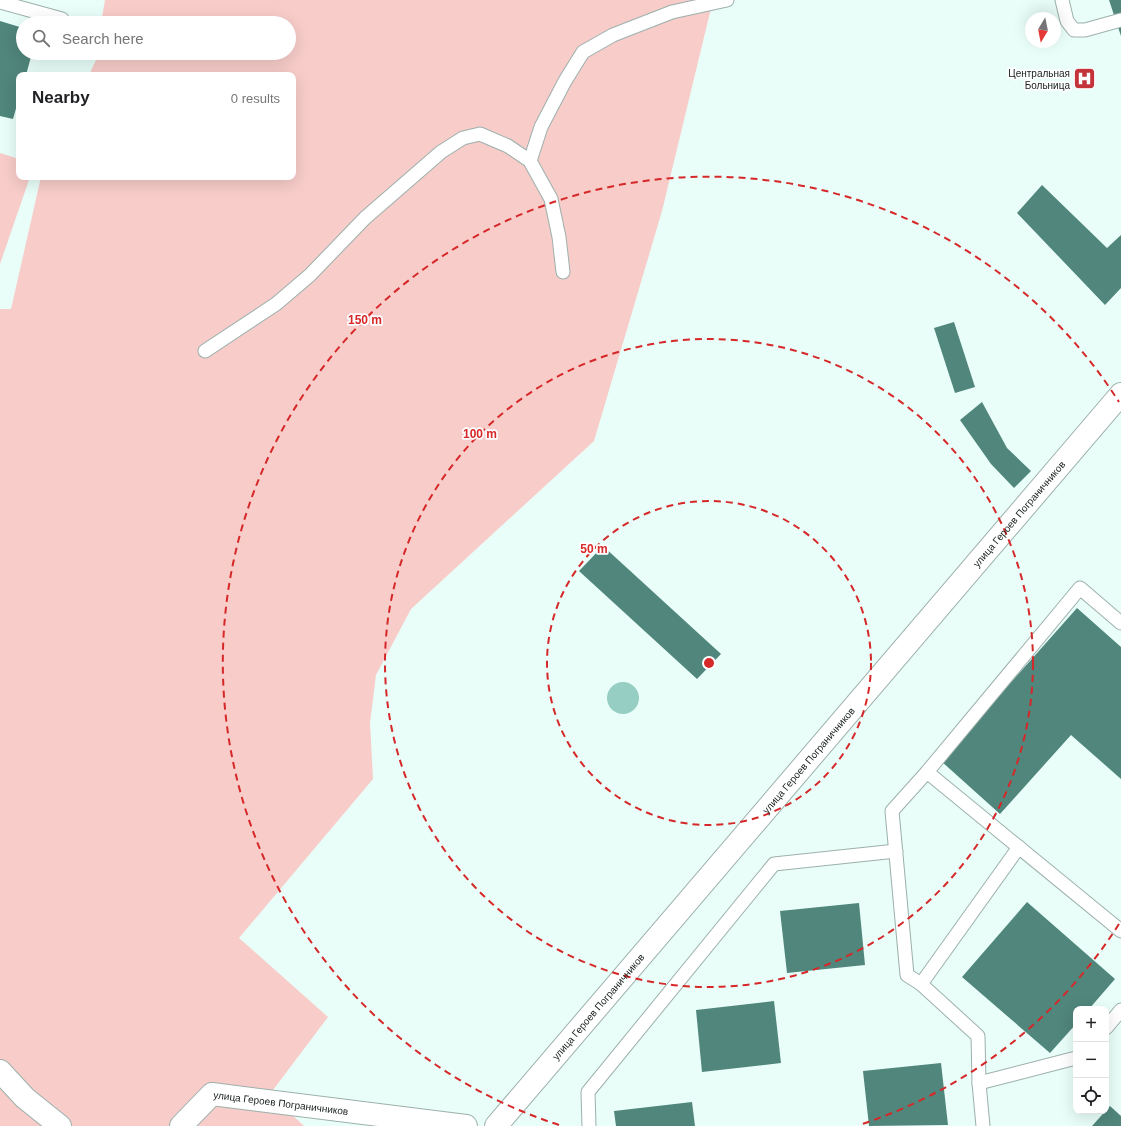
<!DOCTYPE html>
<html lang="en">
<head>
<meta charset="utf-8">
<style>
  body { margin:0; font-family:Arial,sans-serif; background:#f6f6f6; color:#202124 }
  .controls { position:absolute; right:12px; bottom:12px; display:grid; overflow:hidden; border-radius:8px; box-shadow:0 4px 16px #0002 }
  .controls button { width:36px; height:36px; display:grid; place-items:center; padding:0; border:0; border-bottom:1px solid #e0e0e0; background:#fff; color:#202124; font:20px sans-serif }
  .compass { position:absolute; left:1025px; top:12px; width:36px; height:36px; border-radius:50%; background:#fff; box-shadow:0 4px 16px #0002; rotate:190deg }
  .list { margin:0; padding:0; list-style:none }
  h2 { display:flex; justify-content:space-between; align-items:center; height:52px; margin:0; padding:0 16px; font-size:17px }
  h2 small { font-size:13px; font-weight:400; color:#757577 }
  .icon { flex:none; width:22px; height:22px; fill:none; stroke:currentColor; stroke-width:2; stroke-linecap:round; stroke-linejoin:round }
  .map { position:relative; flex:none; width:1121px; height:1126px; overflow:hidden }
  .search { position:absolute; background:#fff; box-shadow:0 4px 16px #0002; left:16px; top:16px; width:280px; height:44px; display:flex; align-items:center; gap:10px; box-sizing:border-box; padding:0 14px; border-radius:22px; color:#757577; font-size:15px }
  .panel { position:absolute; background:#fff; box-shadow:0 4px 16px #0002; left:16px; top:72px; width:280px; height:108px; border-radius:8px }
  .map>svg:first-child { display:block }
  .green { fill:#f7ccc9 }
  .water { fill:#96cec3 }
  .building { fill:#50867c }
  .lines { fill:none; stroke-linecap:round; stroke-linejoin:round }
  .lane-casing { stroke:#9cb0ac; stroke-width:15 }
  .street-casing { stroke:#9cb0ac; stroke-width:24 }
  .lane { stroke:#fff; stroke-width:13 }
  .street { stroke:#fff; stroke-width:22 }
  .ring { fill:none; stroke:#d62828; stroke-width:2; stroke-dasharray:7 5 }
  .labels { text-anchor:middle; stroke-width:3.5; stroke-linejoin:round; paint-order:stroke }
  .poi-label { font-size:10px; fill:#161e1c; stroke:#fff; text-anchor:end }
  .street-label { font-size:10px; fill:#161e1c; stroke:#fff }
  .centre { fill:#d62828; stroke:#fff; stroke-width:2 }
  .ring-label { font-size:12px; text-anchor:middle; font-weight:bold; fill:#d62828; stroke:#fff; stroke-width:3.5; stroke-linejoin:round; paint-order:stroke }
</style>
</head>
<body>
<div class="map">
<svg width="1121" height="1126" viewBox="0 0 1121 1126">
  <rect width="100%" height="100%" fill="#e9fef9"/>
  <g class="green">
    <path d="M105,0H713L662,211L594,441L411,609L376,675L370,723L373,779L239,938L328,1017L270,1094L304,1126H0V309H11L41,177H293V75H89L96,60L97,53H289V23H101Z"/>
    <path d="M0,153L19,159V177H30L0,264Z"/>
  </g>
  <circle class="water" cx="623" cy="698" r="16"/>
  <g class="building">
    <path d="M1109,0H1121V36Z"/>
    <path d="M0,21L23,28V53H32L26,75H19V98L13,119L0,116Z"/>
    <path d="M1042,185L1107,248L1121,235V288L1105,305L1017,213Z"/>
    <path d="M954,322L975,387L955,393L934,328Z"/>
    <path d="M982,402L1007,448L1031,471L1014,488L991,464L960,420Z"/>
    <path d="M603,546L721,654L697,679L579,571Z"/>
    <path d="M1077,608L1121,647V779L1071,735L1000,814L941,761Z"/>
    <path d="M1027,902L1115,979L1089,1009H1076V1024L1050,1053L962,977Z"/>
    <path d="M859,903L865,965L787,973L780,911Z"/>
    <path d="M774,1001L781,1063L702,1072L696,1010Z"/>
    <path d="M941,1063L948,1125L869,1126L863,1071Z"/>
    <path d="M692,1102L695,1126H616L614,1111Z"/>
    <path d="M1110,1106L1121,1116V1126H1092Z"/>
  </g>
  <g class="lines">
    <defs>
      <g id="lane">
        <path d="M1062,0L1067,21L1074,30H1085L1121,20"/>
        <path d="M0,2L62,19"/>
        <path d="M530,161L541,127L565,81L583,52L613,35L672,12L727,0"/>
        <path d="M205,351L276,304L310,275L365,218L441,152L463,138L480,134L508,146L530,161L551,199L559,237L563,272"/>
        <path d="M927,772L1121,931"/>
        <path d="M921,984L1019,847"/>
        <path d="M1106,1028L1121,1010"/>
        <path d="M1076,1058L979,1083L978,1036L921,984L907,975L892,811L927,772L1080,588L1121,623"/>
        <path d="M979,1083L983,1126"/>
        <path d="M589,1126L588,1092L774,864L896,851"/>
      </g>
      <g id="street">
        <path d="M0,1071L25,1098L60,1126"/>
        <path id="s1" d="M181,1126L212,1094L466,1126"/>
        <path id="s2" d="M496,1126L1121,394"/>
      </g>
    </defs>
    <use href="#lane" class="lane-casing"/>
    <use href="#street" class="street-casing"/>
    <use href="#lane" class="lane"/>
    <use href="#street" class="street"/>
  </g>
  <g class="ring">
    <circle cx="709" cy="663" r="162"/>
    <circle cx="709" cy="663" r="324"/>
    <path d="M1119 924A486 486 0 0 1 859 1125M559 1125A486 486 0 1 1 1119 402"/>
  </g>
  <defs>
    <symbol id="hospital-square" viewBox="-11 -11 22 22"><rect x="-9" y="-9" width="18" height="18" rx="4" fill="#c33339" stroke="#fff"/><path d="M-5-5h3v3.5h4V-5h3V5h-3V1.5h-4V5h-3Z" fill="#fff"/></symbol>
  </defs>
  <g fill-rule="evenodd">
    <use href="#hospital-square" x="1072" y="66" width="25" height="25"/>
  </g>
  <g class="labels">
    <g class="poi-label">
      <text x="1070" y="77">Центральная<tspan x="1070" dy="12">Больница</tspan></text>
    </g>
    <g class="street-label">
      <text dy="4" stroke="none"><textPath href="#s2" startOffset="805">улица Героев Пограничников</textPath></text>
      <text dy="4" stroke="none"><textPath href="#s2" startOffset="481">улица Героев Пограничников</textPath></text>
      <text dy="4" stroke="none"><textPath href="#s2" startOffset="157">улица Героев Пограничников</textPath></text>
      <text dy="4" stroke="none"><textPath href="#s1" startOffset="114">улица Героев Пограничников</textPath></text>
    </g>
  </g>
  <circle cx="709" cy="663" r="6" class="centre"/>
  <g class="ring-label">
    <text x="365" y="324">150 m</text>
    <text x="480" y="438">100 m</text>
    <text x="594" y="553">50 m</text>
  </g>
</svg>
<div class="controls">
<button>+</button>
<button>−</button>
<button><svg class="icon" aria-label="locate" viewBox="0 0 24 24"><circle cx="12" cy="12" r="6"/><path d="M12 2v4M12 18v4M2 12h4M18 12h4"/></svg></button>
</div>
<svg class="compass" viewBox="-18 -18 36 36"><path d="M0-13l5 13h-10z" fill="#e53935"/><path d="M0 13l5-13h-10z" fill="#757577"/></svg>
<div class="search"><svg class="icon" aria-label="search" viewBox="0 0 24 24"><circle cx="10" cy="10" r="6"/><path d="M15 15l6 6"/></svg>Search here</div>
<section class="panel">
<h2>Nearby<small>0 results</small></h2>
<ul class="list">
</ul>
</section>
</div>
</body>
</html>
